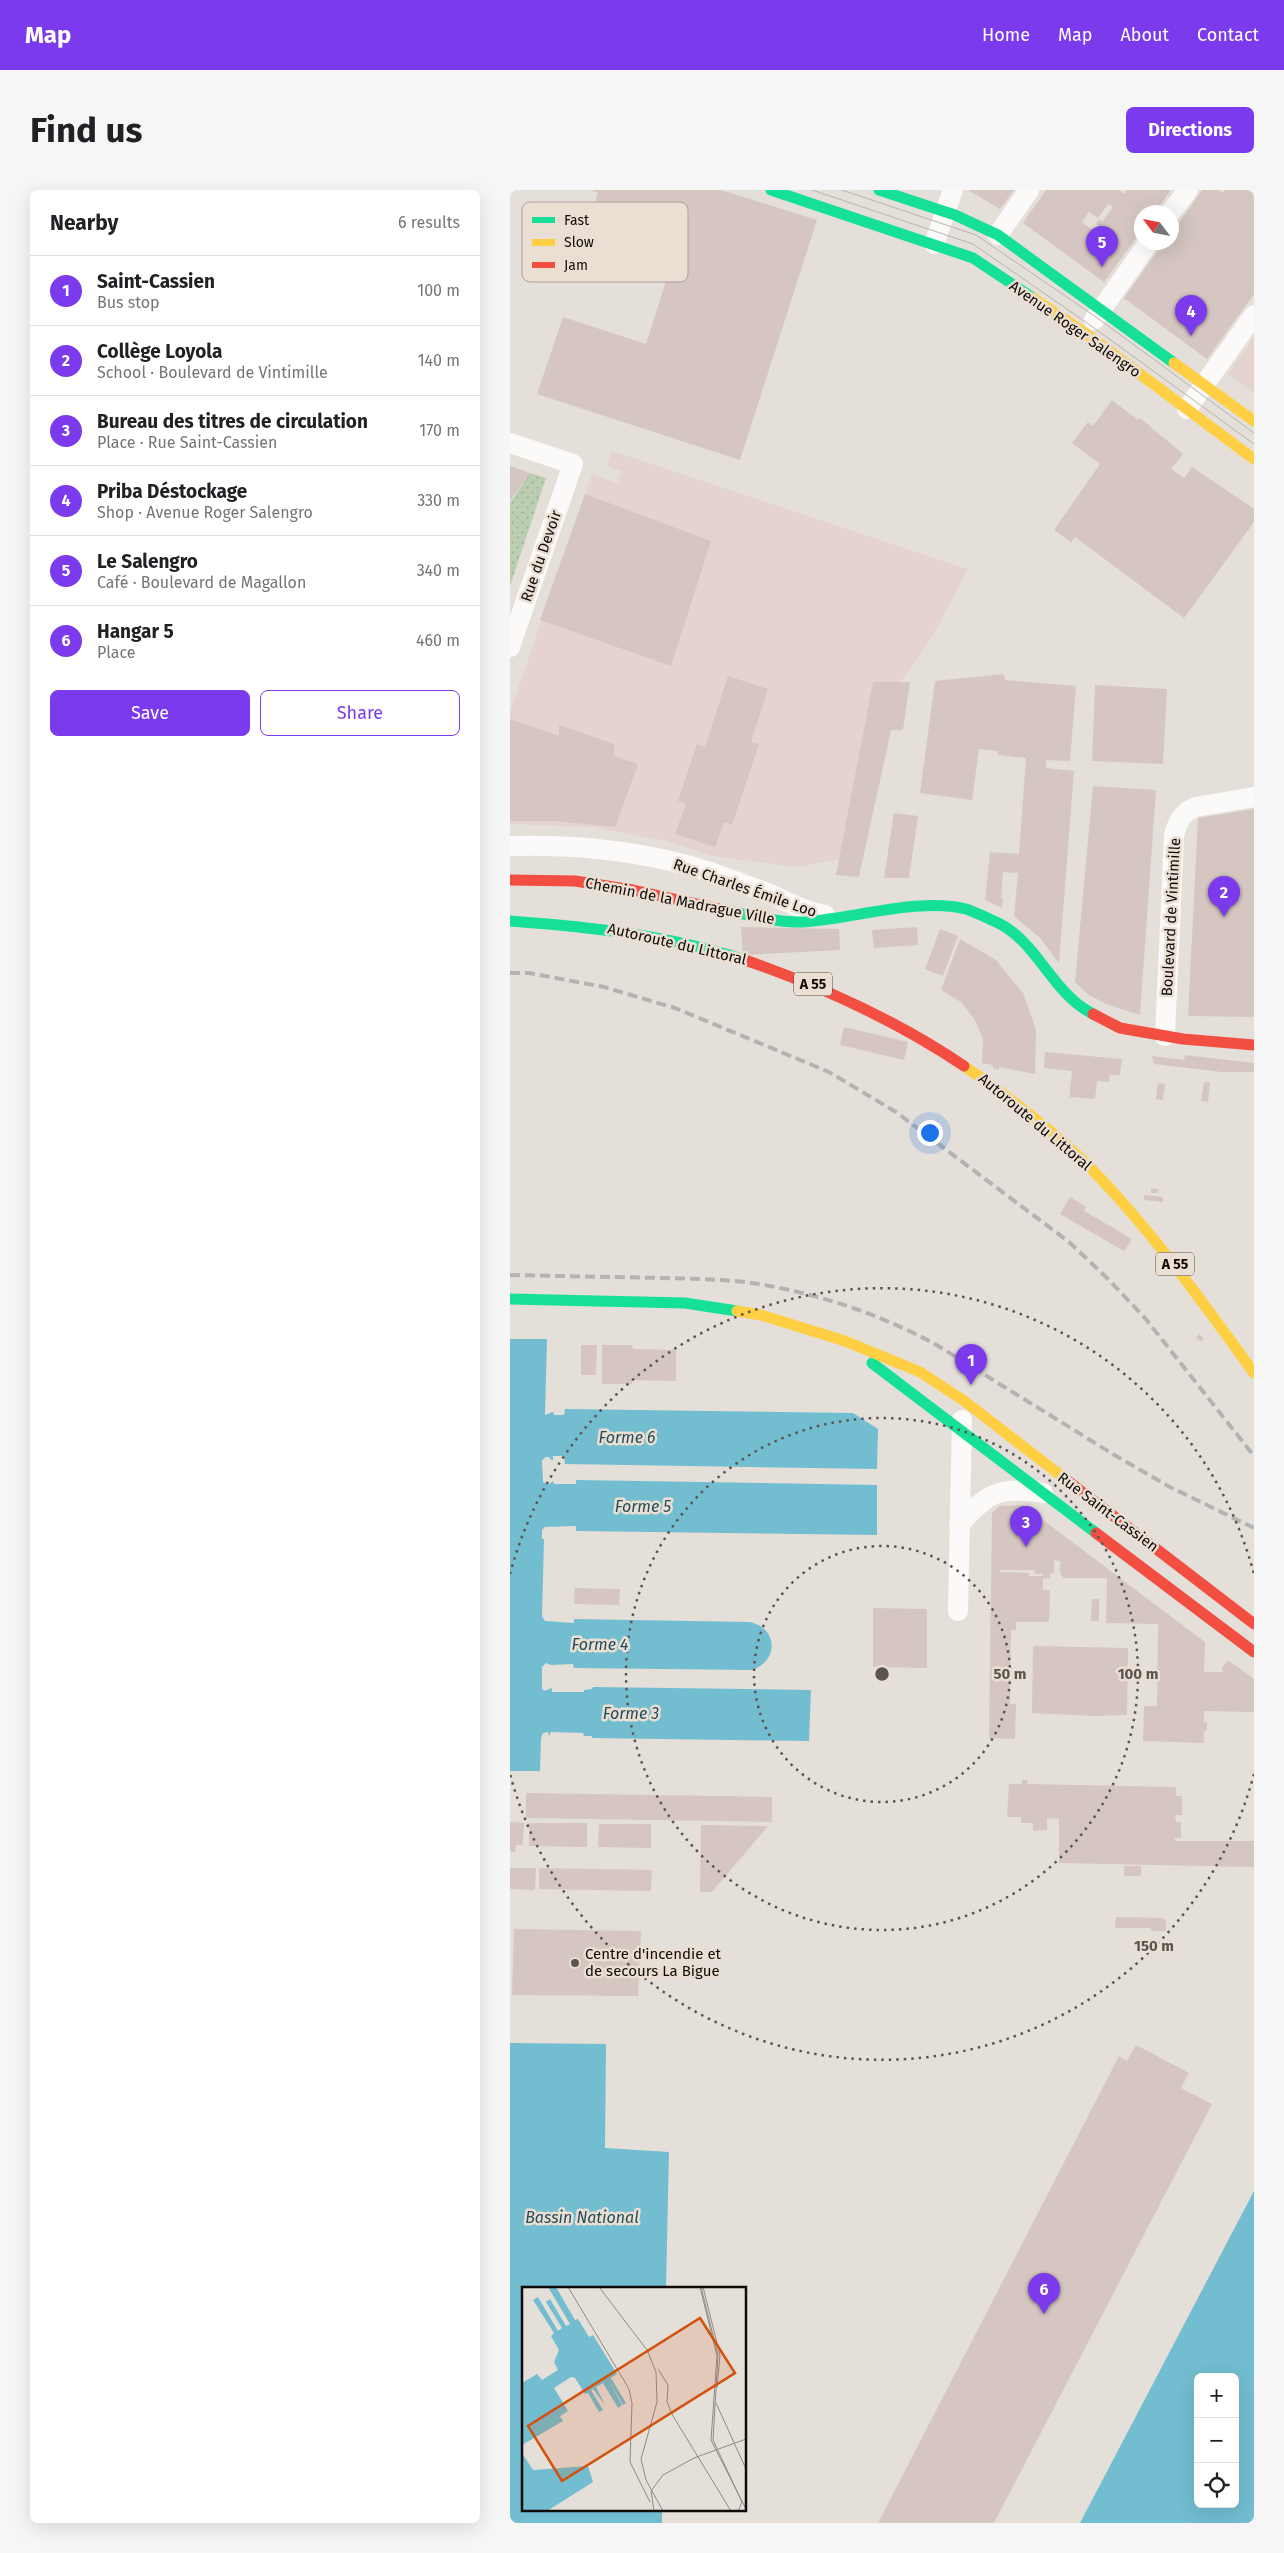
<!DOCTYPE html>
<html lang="en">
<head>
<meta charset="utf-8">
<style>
  body { margin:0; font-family:"Fira Sans",sans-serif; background:#f6f6f6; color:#202124 }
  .controls { position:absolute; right:15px; bottom:15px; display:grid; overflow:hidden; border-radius:8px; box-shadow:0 5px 20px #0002 }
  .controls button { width:45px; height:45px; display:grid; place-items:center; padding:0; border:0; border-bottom:1px solid #e0e0e0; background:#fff; color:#202124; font:25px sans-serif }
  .compass { position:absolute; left:624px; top:15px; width:45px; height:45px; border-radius:50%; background:#fff; box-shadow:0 5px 20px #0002; rotate:302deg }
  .you { position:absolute; left:419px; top:942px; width:18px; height:18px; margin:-12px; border:4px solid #fff; border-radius:50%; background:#1a73e8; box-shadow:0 0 0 8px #1a73e833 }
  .badge { display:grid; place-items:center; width:32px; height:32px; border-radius:50%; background:#7c3aed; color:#fff; font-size:16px; font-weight:700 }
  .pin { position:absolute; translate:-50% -41px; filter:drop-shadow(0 1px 2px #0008) }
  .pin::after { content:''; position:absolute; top:26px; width:18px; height:15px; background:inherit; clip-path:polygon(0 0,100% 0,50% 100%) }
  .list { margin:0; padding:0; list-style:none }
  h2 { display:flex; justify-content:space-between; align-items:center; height:65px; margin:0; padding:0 20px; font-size:21px }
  h2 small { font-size:16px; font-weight:400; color:#757577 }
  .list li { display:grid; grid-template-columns:32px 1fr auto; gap:15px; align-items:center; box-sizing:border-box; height:70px; padding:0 20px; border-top:1px solid #e0e0e0 }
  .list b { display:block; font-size:19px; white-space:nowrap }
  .list p { margin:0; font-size:16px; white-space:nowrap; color:#757577 }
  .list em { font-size:16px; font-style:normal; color:#757577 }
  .actions { display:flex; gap:10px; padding:15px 20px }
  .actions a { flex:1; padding:11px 0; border:1px solid #7c3aed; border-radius:8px; text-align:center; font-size:18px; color:#7c3aed }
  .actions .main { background:#7c3aed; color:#fff }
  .icon { flex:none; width:28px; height:28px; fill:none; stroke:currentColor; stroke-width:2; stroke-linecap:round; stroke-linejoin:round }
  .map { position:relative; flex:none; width:744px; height:2333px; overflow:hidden; border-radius:8px }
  header { display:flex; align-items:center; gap:30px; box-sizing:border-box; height:70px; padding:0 25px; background:#7c3aed; color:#fff }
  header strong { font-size:24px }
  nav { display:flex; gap:28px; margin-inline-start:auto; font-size:18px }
  .intro { display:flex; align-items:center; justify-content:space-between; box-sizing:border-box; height:120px; padding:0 30px }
  h1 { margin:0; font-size:35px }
  .button { padding:12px 22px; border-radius:8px; background:#7c3aed; color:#fff; font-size:18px; font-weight:700 }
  main { display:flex; gap:30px; padding:0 30px }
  aside { flex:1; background:#fff; border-radius:8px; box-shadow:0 5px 20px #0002 }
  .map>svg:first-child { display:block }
  .commercial { fill:#e4d3ce }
  .grass { fill:url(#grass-dots) }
  .water { fill:#73bdd1; fill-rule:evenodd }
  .building { fill:#d5c6c1; fill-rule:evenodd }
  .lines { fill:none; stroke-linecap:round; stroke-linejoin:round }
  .street { stroke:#fbfaf9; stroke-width:20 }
  .fast { stroke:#16e098; stroke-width:11 }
  .slow { stroke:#ffcf43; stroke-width:11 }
  .jam { stroke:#f24e42; stroke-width:11 }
  .tram { stroke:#b5b3b1; stroke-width:1 }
  .rail { stroke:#b5b3b1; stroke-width:4; stroke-dasharray:10 5; stroke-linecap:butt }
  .ring { fill:none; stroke:#5a5551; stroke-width:2.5; stroke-dasharray:2.5 5 }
  .poi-dot { fill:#5a5551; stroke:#ebded3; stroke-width:2 }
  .labels { text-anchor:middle; stroke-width:5; stroke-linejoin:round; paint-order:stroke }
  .shield { fill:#ebded3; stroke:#514a45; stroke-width:1 }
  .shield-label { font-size:14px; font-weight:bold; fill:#0f0b08 }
  .street-label { font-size:15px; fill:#0f0b08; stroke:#ebded3 }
  .poi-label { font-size:15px; fill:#0f0b08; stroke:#ebded3; text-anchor:start }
  .water-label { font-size:16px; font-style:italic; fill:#204e5c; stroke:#ebded3 }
  .inset-road { fill:none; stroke:#8f8a85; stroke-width:1 }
  .view { fill:#d2510c; fill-opacity:0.15; stroke:#d2510c; stroke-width:2.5 }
  .inset-edge { fill:none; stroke:#0f0b08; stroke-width:2.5 }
  .key { fill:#ebded3; stroke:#a99f96; stroke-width:1 }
  .key-label { font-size:14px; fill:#0f0b08 }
  .centre { fill:#5a5551; stroke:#ebded3; stroke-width:2.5 }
  .ring-label { font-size:15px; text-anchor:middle; font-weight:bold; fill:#5a5551; stroke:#ebded3; stroke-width:5; stroke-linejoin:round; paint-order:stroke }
</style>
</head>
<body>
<header>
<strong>Map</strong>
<nav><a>Home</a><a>Map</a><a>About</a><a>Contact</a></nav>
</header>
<div class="intro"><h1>Find us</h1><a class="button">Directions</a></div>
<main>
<aside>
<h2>Nearby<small>6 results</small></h2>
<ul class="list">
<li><span class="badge">1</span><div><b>Saint-Cassien</b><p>Bus stop</p></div><em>100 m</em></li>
<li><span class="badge">2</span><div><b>Collège Loyola</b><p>School · Boulevard de Vintimille</p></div><em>140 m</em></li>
<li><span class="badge">3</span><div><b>Bureau des titres de circulation</b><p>Place · Rue Saint-Cassien</p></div><em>170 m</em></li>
<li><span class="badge">4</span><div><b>Priba Déstockage</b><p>Shop · Avenue Roger Salengro</p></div><em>330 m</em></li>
<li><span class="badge">5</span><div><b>Le Salengro</b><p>Café · Boulevard de Magallon</p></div><em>340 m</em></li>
<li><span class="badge">6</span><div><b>Hangar 5</b><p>Place</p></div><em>460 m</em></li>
</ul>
<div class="actions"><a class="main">Save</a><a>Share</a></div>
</aside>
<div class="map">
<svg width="744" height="2333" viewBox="0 0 744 2333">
  <defs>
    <pattern id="grass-dots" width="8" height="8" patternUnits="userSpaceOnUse" patternTransform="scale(1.25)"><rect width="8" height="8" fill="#bcceb2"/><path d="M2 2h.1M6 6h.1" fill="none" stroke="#a0b098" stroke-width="1.8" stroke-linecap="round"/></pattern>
  </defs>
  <rect width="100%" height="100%" fill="#e5dfd9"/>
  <g class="commercial">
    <path d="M744,147V203L718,184Z"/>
    <path d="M102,261L458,379L421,449L387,497L342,667L287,677L202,666L156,651L84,637L0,634V522L82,284L107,293L109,290L112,281L97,276Z"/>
  </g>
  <path class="grass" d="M20,283L36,288L0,396V313Z"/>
  <g class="water">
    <path d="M0,1149H37L35,1225L43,1222L44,1225H54L55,1219L343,1223L368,1239L367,1279L55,1274L54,1266H43V1270H41L39,1267H36L32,1270L33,1292L39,1294L43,1291L44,1294H66V1290L367,1295V1345L66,1341V1336L35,1337L32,1340V1349H34L32,1426L35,1431L64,1433V1429L240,1432C268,1438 269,1471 242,1480L64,1478L63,1474L41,1475L36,1473L32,1477V1498L34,1501L42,1498V1502H74V1500L82,1499L83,1497L301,1500L299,1551L82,1548V1546H74L73,1543L41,1542L39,1546L38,1542L33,1543L31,1548L30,1581H0Z"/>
    <path d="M0,1853L96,1854L95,1958L159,1962L156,2098H14V2319H152V2333H0Z"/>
    <path d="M744,2001V2333H570ZM688,2187H725V2314H688Z"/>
  </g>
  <g class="building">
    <path d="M81,0H211L307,30L230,270L27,204L53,127L136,154L173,38L133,25L126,49L78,34L88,3Z"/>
    <path d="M458,0H504L490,19Z"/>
    <path d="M536,0H609L614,4L617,0H661L645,22H632V40L594,92L513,33ZM598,14L603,17L592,32L589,29L586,34L602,46L598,51L572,32L579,22L588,28Z"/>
    <path d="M692,0H709L713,3L715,0H744V104L697,169L614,108L654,52H662V43Z"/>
    <path d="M602,210L628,230L630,228L673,264L661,279L674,288L682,277L744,319V332L674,428L565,347L561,352L544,340L590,274L562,253L578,232L583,236Z"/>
    <path d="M0,276L20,283L0,311Z"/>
    <path d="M75,304L201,351L161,476L30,430Z"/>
    <path d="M494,484L495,490L566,496L560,571L536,570V578L564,581L549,773L530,748L504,726L508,683L493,682L491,708L493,709L492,718L475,710L480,662L509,664L516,568L488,565V561L469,559L462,610L410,603L425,491Z"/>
    <path d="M218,486L258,499L241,552L249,554L222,635L214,632L205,657L165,644L176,614L168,611L187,554L195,557Z"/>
    <path d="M363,492H400L393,540H381L349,687L326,685Z"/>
    <path d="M585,495L657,499L653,574L582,571Z"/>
    <path d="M0,529L49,546V535L104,554V566L128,574L105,637L45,631H0Z"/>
    <path d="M583,596L646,600L630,825L596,814L579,805L565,792Z"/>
    <path d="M744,619V827L678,826L688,628Z"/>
    <path d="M384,623L408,626L399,688H374Z"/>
    <path d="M231,737L329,739L330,760L233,765Z"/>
    <path d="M407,737L408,755L364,758L362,740Z"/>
    <path d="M430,739L448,746L433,786L415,779Z"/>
    <path d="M450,749L486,770L513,803L526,840L525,884L489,877V880L483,878V875L472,873L473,849L465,830L451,812L431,800Z"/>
    <path d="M334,837L398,852L394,870L330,855Z"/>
    <path d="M535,862L612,869L610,885H600L599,892L587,891L585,909L561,907L559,910L562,881L534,878Z"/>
    <path d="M675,865L744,873V882H712L644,874L642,866L674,870Z"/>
    <path d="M694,892H700L698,912L691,911Z"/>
    <path d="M648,893L655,894L653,910L646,909Z"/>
    <path d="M641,998L648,999V1003H641Z"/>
    <path d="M634,1005L653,1007V1012L634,1010Z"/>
    <path d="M560,1007L576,1017L574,1021L622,1049L614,1061L550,1024Z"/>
    <path d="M689,1144L694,1149L691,1152L686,1147Z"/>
    <path d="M71,1155H87L86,1185H71Z"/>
    <path d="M92,1155H122L123,1159L166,1160V1191L122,1190V1194H92Z"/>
    <path d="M513,1315L695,1452L694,1482H713L712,1478L718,1470L744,1489V1522L694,1521V1532H697V1541H694V1553L633,1551L634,1516H647L648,1434L596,1433L597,1388H554L550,1384V1371L544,1370V1382L540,1384V1389L533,1388V1400H540L539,1432H506V1440H501L500,1514H506L505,1549L479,1548L482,1323L490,1316ZM490,1380H523L526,1384H533V1386H519V1383L490,1382Z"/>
    <path d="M65,1398L110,1399L109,1415L64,1414Z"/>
    <path d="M582,1409H589V1431H581Z"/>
    <path d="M363,1418L417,1419V1478L363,1477Z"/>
    <path d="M523,1456L618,1458L617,1525L583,1526L522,1523Z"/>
    <path d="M512,1590H518L517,1594L666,1597V1606H672V1625H665L666,1632H671V1648H665V1651H744V1677L549,1673V1629L537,1628V1640L523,1641V1633H511V1627H497L499,1594H512Z"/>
    <path d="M16,1603L262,1607V1632L16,1628Z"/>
    <path d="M0,1632L14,1633L13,1655H6L5,1662L0,1661Z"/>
    <path d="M19,1633H77V1657L19,1656Z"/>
    <path d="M89,1634H141V1658L88,1657Z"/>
    <path d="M191,1635L258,1636L202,1702H190Z"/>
    <rect x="614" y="1676" width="17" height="10"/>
    <path d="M0,1678H26L25,1700L0,1699Z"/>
    <path d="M29,1678L142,1680L141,1701L29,1699Z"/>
    <path d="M606,1727L652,1728L656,1731V1741H643L640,1738H605Z"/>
    <path d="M4,1739L131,1741L128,1806L2,1805Z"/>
    <path d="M626,1855L679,1883L671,1898L702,1914L484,2333H368L609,1866L617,1871Z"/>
  </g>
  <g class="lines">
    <g class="street">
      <path d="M661,22L678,0"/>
      <path d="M488,45L519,0"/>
      <path d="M424,54L443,0"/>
      <path d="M584,130L639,52"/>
      <path d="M677,219L744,125"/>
      <path d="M0,253L63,274L0,457"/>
      <path d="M0,656C66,654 134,661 197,681C219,689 243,697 265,706C282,714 296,722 315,725"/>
      <path d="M655,846L664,645C668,631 672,623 685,617L744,607"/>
      <path d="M449,1335C476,1304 490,1295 533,1303"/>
      <path d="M448,1421L452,1230"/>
    </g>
    <g class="fast">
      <path d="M261,0L463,68L523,108"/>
      <path d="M369,0L445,25L488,45L664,173"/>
      <path d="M219,721C243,726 269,733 294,732C342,729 410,707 456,719C465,722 475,727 484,731C527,749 541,803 583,824"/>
      <path d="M0,731C79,737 159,745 235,770"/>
      <path d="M0,1109L175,1113L227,1121"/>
      <path d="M362,1173L586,1343"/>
    </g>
    <g class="slow">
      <path d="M523,108L575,143L744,269"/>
      <path d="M664,173L744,231"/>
      <path d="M454,876C502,909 551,946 591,989C648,1049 696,1117 744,1183"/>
      <path d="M227,1121L251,1125L335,1151L410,1182L453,1210L554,1288"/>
    </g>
    <g class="jam">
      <path d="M0,690L65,691L123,700L219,721"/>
      <path d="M235,770C313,797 386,830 454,876"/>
      <path d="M583,824L610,838L673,849L744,855"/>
      <path d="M554,1288L744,1434"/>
      <path d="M586,1343L744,1462"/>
    </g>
    <g class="tram">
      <path d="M302,0L463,54L580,135L744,254"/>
      <path d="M332,0L466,45L586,127L744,243"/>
    </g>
    <g class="rail">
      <path d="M0,783H19L94,797L165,818L319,882L386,922L559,1052L596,1087L635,1128L744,1266"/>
      <path d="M0,1085C51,1086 101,1087 152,1088C190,1089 228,1089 265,1097C321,1108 375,1127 425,1154L606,1266L658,1296L744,1338"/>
    </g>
  </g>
  <g class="ring">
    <circle cx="372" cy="1484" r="128"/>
    <circle cx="372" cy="1484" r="256"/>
    <path d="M744 1584A385 385 0 0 1 0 1584M0 1384A385 385 0 0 1 744 1384"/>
  </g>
  <circle class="poi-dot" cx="65" cy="1773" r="5"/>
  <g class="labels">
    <g class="shield">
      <rect x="284" y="782.5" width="38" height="23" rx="4"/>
      <rect x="646" y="1062.5" width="38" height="23" rx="4"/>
    </g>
    <g class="shield-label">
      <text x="303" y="799">A 55</text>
      <text x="665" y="1079">A 55</text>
    </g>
    <g class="street-label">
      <text transform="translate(565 139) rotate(35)" y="5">Avenue Roger Salengro</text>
      <text transform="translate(31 366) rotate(-71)" y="5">Rue du Devoir</text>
      <text transform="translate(235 698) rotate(19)" y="5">Rue Charles Émile Loo</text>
      <text transform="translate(170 711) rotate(11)" y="5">Chemin de la Madrague Ville</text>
      <text transform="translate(661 727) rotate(-87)" y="5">Boulevard de Vintimille</text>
      <text transform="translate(167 754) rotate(13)" y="5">Autoroute du Littoral</text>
      <text transform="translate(525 932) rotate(40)" y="5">Autoroute du Littoral</text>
      <text transform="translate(598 1322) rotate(37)" y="5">Rue Saint-Cassien</text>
    </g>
    <g class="poi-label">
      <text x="75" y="1769">Centre d'incendie et<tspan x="75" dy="17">de secours La Bigue</tspan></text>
    </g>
    <g class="water-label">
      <text x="117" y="1253">Forme 6</text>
      <text x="133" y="1322">Forme 5</text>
      <text x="90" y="1460">Forme 4</text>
      <text x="121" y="1529">Forme 3</text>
      <text x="72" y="2033">Bassin National</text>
    </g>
  </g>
  <g transform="translate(12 2097)">
    <rect width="224" height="224" fill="#e5dfd9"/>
    <path d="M26,0H34L53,33L56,32L67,50L71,48L95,87L89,91L104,116L101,118L86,92L100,118L96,121L81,96L74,100L83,118L71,102L69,103L81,123L77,125L66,106L63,107L53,91L49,90L32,101L46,124L38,129L41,134L0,158V96L15,87L20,93L36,83L32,75L37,63L29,49L32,46L11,13L16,10L36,44L40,41L24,15L28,12L44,39L48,37ZM0,166L11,183L66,179L71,195L25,224H0Z" fill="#73bdd1"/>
    <path class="inset-road" d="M46,0L107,102L110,116L108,175L128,215M77,0L125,63L134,85L135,115L119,172L124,193L141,224M178,0L195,69L189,153L224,222M179,0L196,68L191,153L220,215L216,224M181,0L198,68L195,101M136,82L146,98L145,115L151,129L209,224M194,116L224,182M132,224L129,204L141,188L172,171L224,152"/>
    <path class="view" d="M178,31L213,86L40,194L6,139Z"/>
    <rect width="224" height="224" class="inset-edge"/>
  </g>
  <rect x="12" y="12" width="166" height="80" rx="8" class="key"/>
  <rect x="22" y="27" width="23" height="6" fill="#16e098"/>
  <rect x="22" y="49" width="23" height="7" fill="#ffcf43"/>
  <rect x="22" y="72" width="23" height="6" fill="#f24e42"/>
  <g class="key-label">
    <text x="54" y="35">Fast</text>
    <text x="54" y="57">Slow</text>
    <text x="54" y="80">Jam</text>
  </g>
  <circle cx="372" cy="1484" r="8" class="centre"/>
  <g class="ring-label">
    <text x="500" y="1489">50 m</text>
    <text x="628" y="1489">100 m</text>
    <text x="644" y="1761">150 m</text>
  </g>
</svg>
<div class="controls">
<button>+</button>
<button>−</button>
<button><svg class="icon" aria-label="locate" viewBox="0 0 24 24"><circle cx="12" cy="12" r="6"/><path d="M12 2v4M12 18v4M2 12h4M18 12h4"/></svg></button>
</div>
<svg class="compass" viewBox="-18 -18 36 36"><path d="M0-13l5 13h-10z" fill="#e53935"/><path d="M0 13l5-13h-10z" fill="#757577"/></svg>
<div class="you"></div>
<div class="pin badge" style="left:461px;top:1195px">1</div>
<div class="pin badge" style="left:714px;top:727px">2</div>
<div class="pin badge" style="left:516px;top:1357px">3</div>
<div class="pin badge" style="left:681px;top:146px">4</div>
<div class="pin badge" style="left:592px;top:77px">5</div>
<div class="pin badge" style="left:534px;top:2124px">6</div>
</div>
</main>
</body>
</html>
